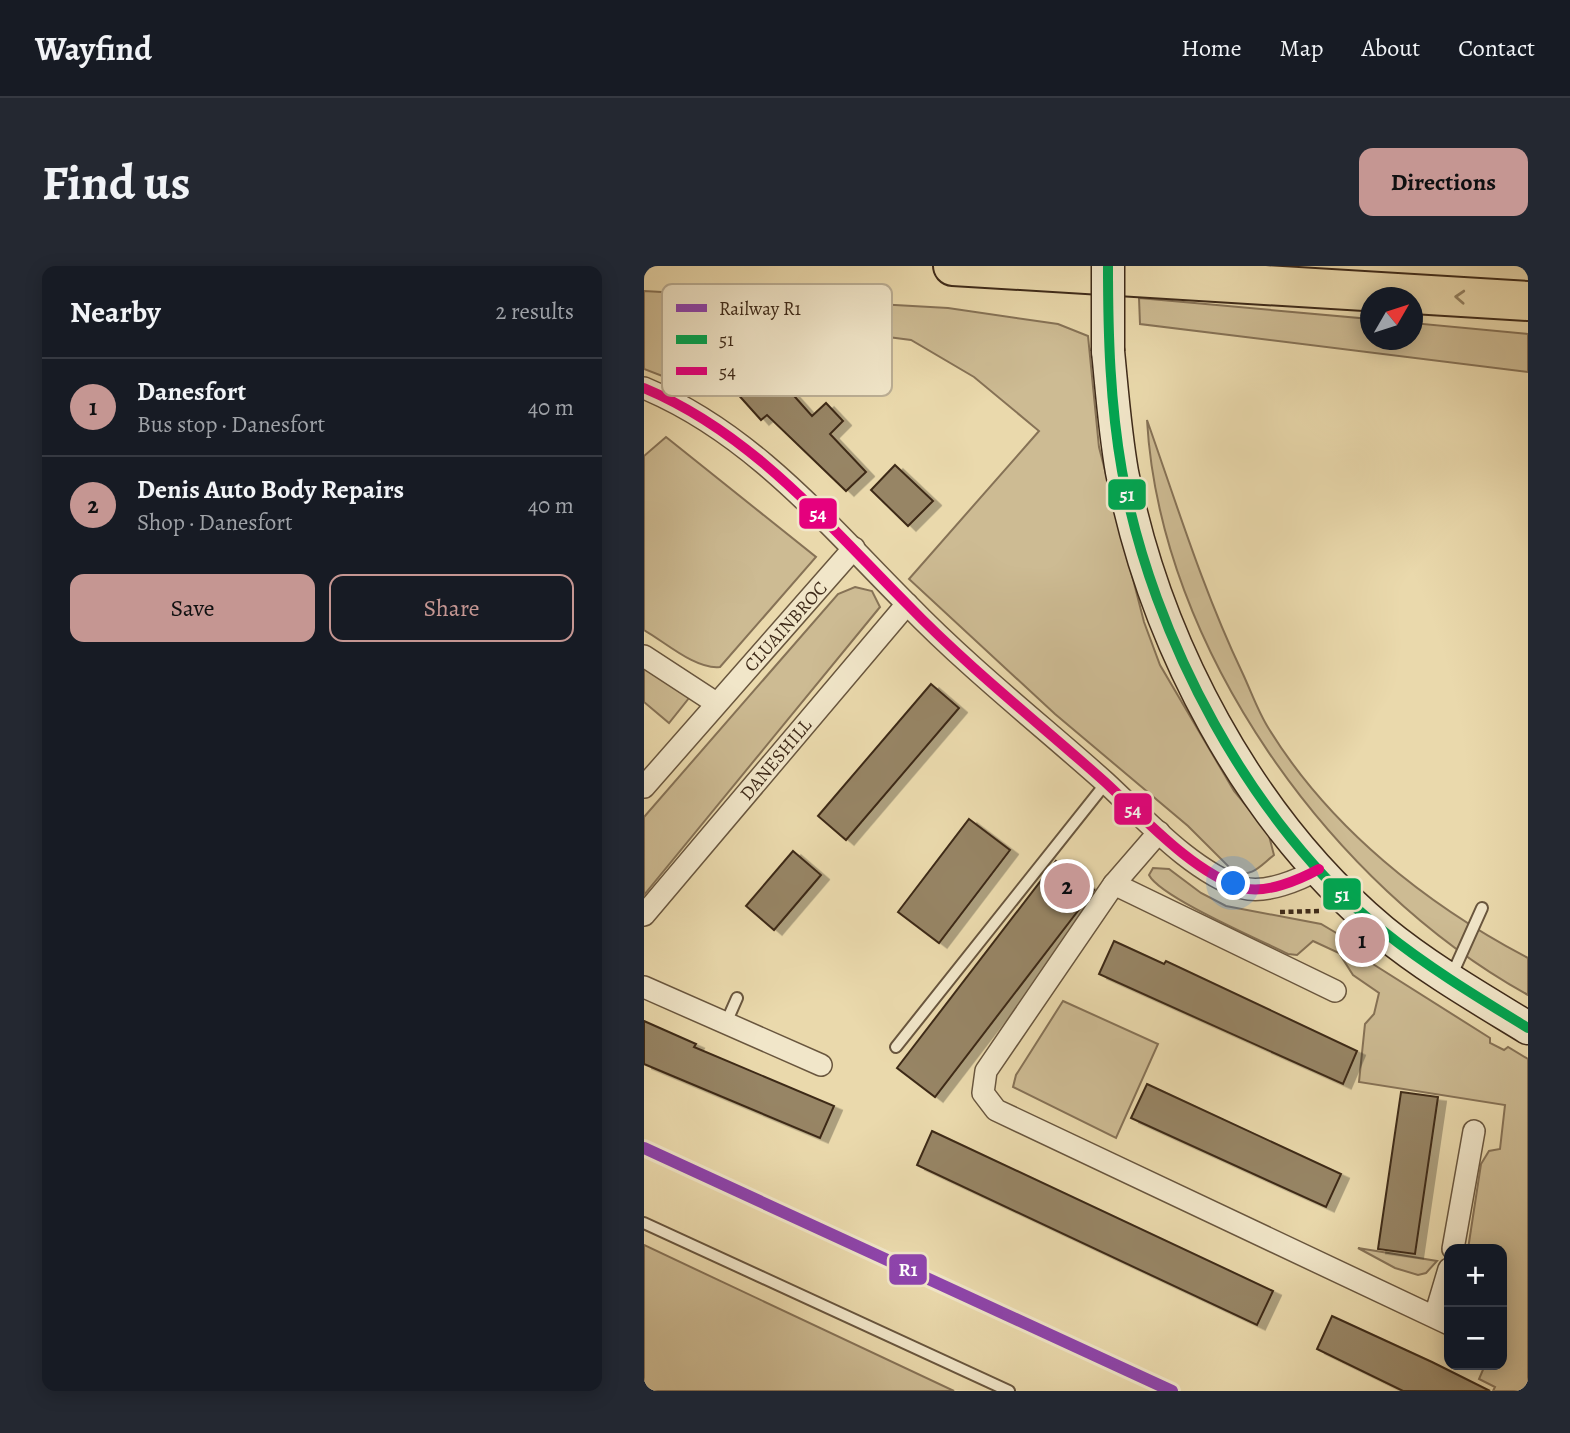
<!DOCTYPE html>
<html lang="en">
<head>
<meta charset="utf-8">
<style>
  body { margin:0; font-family:Alegreya,serif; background:#242831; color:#f1f3f6 }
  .controls { position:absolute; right:21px; bottom:21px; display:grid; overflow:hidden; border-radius:14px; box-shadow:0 4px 18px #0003 }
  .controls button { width:63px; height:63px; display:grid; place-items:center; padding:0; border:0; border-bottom:2px solid #363941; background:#171b24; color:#f1f3f6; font:35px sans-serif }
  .compass { position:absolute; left:716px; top:21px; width:63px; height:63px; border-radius:50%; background:#171b24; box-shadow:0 4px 18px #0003; rotate:51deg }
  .you { position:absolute; left:590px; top:618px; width:24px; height:24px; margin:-18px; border:5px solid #fff; border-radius:50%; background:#1a73e8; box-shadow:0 0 0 10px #1a73e833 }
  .badge { display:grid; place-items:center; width:46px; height:46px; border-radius:50%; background:#c59692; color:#111; font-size:23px; font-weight:700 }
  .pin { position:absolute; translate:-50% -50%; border:4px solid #fff; box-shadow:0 2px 7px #0006 }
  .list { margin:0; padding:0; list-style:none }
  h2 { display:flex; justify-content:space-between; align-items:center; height:91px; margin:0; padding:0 28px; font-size:30px }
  h2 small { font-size:23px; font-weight:400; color:#9ea1a6 }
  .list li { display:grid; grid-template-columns:46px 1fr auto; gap:21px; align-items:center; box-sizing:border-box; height:98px; padding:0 28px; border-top:2px solid #363941 }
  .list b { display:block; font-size:26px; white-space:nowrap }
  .list p { margin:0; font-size:23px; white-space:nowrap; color:#9ea1a6 }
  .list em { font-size:23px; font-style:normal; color:#9ea1a6 }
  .actions { display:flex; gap:14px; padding:21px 28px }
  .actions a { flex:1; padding:16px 0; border:2px solid #c59692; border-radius:14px; text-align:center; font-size:24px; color:#c59692 }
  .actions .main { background:#c59692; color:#111 }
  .map { position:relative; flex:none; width:884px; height:1125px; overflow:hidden; border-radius:14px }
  header { display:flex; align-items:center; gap:42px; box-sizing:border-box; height:98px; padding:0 35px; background:#171b24; border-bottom:2px solid #363941 }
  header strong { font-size:33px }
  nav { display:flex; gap:38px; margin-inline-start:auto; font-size:24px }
  .intro { display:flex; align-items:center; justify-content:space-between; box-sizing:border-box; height:168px; padding:0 42px }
  h1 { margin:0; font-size:49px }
  .button { padding:18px 32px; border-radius:14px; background:#c59692; color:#111; font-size:24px; font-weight:700 }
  main { display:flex; gap:42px; padding:0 42px }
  aside { flex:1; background:#171b24; border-radius:14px; box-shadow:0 4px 18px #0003 }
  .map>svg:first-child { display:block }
  .green { fill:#cdbb93; stroke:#867256; stroke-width:2 }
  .building { fill:#978565; stroke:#3e2a19; stroke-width:2; filter:url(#shadow) }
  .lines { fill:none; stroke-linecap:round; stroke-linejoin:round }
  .lane-casing { stroke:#69563e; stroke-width:14 }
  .street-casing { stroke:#69563e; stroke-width:24 }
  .secondary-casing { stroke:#3e2a19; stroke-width:35 }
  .highway-casing { stroke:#3e2a19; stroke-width:42 }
  .path { stroke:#3e2a19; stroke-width:4.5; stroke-dasharray:5 3.5; stroke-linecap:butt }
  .lane { stroke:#f1e6c9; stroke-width:10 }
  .street { stroke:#f1e6c9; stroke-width:21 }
  .secondary { stroke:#f1e6c9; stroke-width:32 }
  .highway { stroke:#ead9ac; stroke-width:38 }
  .secondary-bridge-casing { stroke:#3e2a19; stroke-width:35; stroke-linecap:butt }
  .secondary-bridge { stroke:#f1e6c9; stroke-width:32 }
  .bus-1-casing { stroke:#f1e6c9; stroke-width:16 }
  .bus-2-casing { stroke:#f1e6c9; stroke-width:16 }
  .bus-1 { stroke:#00a651; stroke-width:10 }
  .bus-2 { stroke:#e5007d; stroke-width:10 }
  .rail-1-casing { stroke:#f1e6c9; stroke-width:18 }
  .rail-1 { stroke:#8e44ad; stroke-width:12 }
  .oneway { stroke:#948262 }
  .labels { text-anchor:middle; stroke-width:5; stroke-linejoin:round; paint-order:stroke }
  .street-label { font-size:19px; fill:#3e2a19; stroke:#f1e6c9 }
  .key { fill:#f1e6c9; stroke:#bbae94; stroke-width:2 }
  .key-label { font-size:19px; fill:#3e2a19 }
  .line-badge { stroke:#f1e6c9; stroke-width:2.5 }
  .badge-label { font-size:19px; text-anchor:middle; font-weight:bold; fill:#fff }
</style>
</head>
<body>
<header>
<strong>Wayfind</strong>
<nav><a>Home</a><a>Map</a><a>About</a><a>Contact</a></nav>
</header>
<div class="intro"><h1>Find us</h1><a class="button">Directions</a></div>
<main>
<aside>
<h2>Nearby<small>2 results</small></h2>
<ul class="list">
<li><span class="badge">1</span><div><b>Danesfort</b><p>Bus stop · Danesfort</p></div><em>40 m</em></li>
<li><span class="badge">2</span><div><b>Denis Auto Body Repairs</b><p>Shop · Danesfort</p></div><em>40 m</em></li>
</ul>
<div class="actions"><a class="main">Save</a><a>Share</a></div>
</aside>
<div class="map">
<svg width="884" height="1125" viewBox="0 0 884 1125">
  <defs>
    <filter id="shadow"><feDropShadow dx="8" dy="4.5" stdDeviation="0" flood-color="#0004"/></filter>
  </defs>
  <rect width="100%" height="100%" fill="#ead9ac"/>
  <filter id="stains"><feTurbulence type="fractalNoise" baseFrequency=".00286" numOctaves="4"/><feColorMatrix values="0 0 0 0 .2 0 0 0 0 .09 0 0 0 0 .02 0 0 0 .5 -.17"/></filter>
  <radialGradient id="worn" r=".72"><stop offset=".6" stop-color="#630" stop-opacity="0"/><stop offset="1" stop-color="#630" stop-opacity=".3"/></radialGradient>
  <g class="green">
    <path d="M0,25L304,42L414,58L444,70L455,181L500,356L516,399L590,525L624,566L630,589C616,600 608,612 590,606L544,560L411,448L265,313L395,165L330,111L267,74L112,54L34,116L0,103Z"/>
    <path d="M495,32L726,53V74H768L769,57L884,68V106L496,58Z"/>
    <path d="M503,154C533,239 559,324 598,406C607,425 614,446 625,463C686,562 783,639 884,692V729C687,620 516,382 503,154Z"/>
    <path d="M22,171L172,291L76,401C52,404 21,376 0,364V190Z"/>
    <path d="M211,321L228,325L236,341L0,629V551L194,328Z"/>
    <path d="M0,400L45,432L25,457L0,436Z"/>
    <path d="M509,602L525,603L557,627L582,640L677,658L694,668L721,693L846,772V777L860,784L864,781L884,793V1125H849L851,1121L835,1113L841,1099H858V983H824L837,898L845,885L856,883L861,839L715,816L721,758L730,748L735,727L709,709L695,687L669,675L653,689L644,688C616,674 516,631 505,609Z"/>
    <path d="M419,735L514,778L472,872L369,821L372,809Z"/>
    <path d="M0,979L310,1125H0Z"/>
    <path d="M714,982L793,995L782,1007L774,1009L751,1002Z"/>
  </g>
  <g class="building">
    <path d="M103,77L168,150L182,137L199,155L186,168L222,206L202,225L123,149L117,154L73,105Z"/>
    <path d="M251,199L289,235L264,260L227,224Z"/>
    <path d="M287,418L315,442L202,574L174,550Z"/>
    <path d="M325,553L366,584L295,677L254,646Z"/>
    <path d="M149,585L177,609L130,664L102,640Z"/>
    <path d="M412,595L450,624L291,831L253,802Z"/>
    <path d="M470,675L520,698L522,695L713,785L699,818L455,708Z"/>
    <path d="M0,755L52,778L50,781L190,840L176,872L0,798Z"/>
    <path d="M503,818L697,908L682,941L487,852Z"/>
    <path d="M757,826L794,831L771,988L734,983Z"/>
    <path d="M288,865L629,1025L613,1059L273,899Z"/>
    <path d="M688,1050L788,1096L846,1125H759L673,1083Z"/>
  </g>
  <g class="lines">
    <defs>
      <g id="lane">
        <path d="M807,711L838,642"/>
        <path d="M82,757L93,732"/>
        <path d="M252,781L462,517"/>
        <path d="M0,957L365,1125"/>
      </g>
      <g id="street">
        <path d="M0,122C108,167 183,258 264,339C325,402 396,458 461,516C499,551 549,607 599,622C622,628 655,614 675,603"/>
        <path d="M0,390L72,437"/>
        <path d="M0,521L210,282"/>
        <path d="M515,566L470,618L342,805L339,827L352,844L805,1058"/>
        <path d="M470,618L691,725"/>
        <path d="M0,649L263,338"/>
        <path d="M0,721L177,799"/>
        <path d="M809,983L830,865"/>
        <path d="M791,1050L805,1003"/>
      </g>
      <path id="secondary" d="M464,85C468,125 471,166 478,206C511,376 604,553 738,665C783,702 835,732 884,762"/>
      <path id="highway" d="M309,0L884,35"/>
    </defs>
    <use href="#lane" class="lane-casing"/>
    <use href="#street" class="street-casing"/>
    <use href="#secondary" class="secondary-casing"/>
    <use href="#highway" class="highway-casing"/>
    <path class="path" d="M636,646L676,645"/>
    <use href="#lane" class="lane"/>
    <use href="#street" class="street"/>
    <use href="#secondary" class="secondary"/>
    <use href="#highway" class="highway"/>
    <defs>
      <path id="secondary-bridge" d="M464,0V85"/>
    </defs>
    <use href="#secondary-bridge" class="secondary-bridge-casing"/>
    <use href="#secondary-bridge" class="secondary-bridge"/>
    <defs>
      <path id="bus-1" d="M464,0C464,69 466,137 478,205C508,371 607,559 739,665C785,702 835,732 884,762"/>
      <path id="bus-2" d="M0,122C108,167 183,258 264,339C325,402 396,458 461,516C499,551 549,607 599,622C622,628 655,614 675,603"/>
    </defs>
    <use href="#bus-1" class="bus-1-casing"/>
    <use href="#bus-2" class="bus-2-casing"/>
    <use href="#bus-1" class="bus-1"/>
    <use href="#bus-2" class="bus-2"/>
    <defs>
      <path id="rail-1" d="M0,882L528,1125"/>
    </defs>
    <use href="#rail-1" class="rail-1-casing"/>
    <use href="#rail-1" class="rail-1"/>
  </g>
  <defs><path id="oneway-chevron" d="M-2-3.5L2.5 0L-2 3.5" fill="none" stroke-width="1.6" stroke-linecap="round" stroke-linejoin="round" transform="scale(1.75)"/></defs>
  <use class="oneway" href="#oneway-chevron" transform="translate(816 31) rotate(-177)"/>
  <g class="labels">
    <g class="street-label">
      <text transform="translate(141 360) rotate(-48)" y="7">CLUAINBROC</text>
      <text transform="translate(131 493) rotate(-50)" y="7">DANESHILL</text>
    </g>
  </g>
  <rect x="18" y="18" width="230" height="112" rx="10" class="key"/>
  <rect x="32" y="38" width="31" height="8" fill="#8e44ad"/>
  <rect x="32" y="69" width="31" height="9" fill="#00a651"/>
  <rect x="32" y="101" width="31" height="8" fill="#e5007d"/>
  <g class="key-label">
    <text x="75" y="49">Railway R1</text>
    <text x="75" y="80">51</text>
    <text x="75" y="112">54</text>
  </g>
  <g class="line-badge">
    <rect x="463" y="212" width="40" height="33" rx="7" fill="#00a651"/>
    <rect x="154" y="231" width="40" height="33" rx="7" fill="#e5007d"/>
    <rect x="469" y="526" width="40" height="34" rx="7" fill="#e5007d"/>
    <rect x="678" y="611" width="40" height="34" rx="7" fill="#00a651"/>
    <rect x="244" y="987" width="40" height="33" rx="7" fill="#8e44ad"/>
  </g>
  <g class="badge-label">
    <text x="483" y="235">51</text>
    <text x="174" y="254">54</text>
    <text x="489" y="550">54</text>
    <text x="698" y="635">51</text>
    <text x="264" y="1010">R1</text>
  </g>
  <rect width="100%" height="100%" filter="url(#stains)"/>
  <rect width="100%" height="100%" fill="url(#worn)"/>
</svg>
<div class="controls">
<button>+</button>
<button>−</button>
</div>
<svg class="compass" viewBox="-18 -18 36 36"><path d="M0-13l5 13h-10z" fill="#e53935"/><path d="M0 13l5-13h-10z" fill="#9ea1a6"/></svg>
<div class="you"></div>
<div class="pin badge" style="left:718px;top:674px">1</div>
<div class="pin badge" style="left:423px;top:620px">2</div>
</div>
</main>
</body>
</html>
